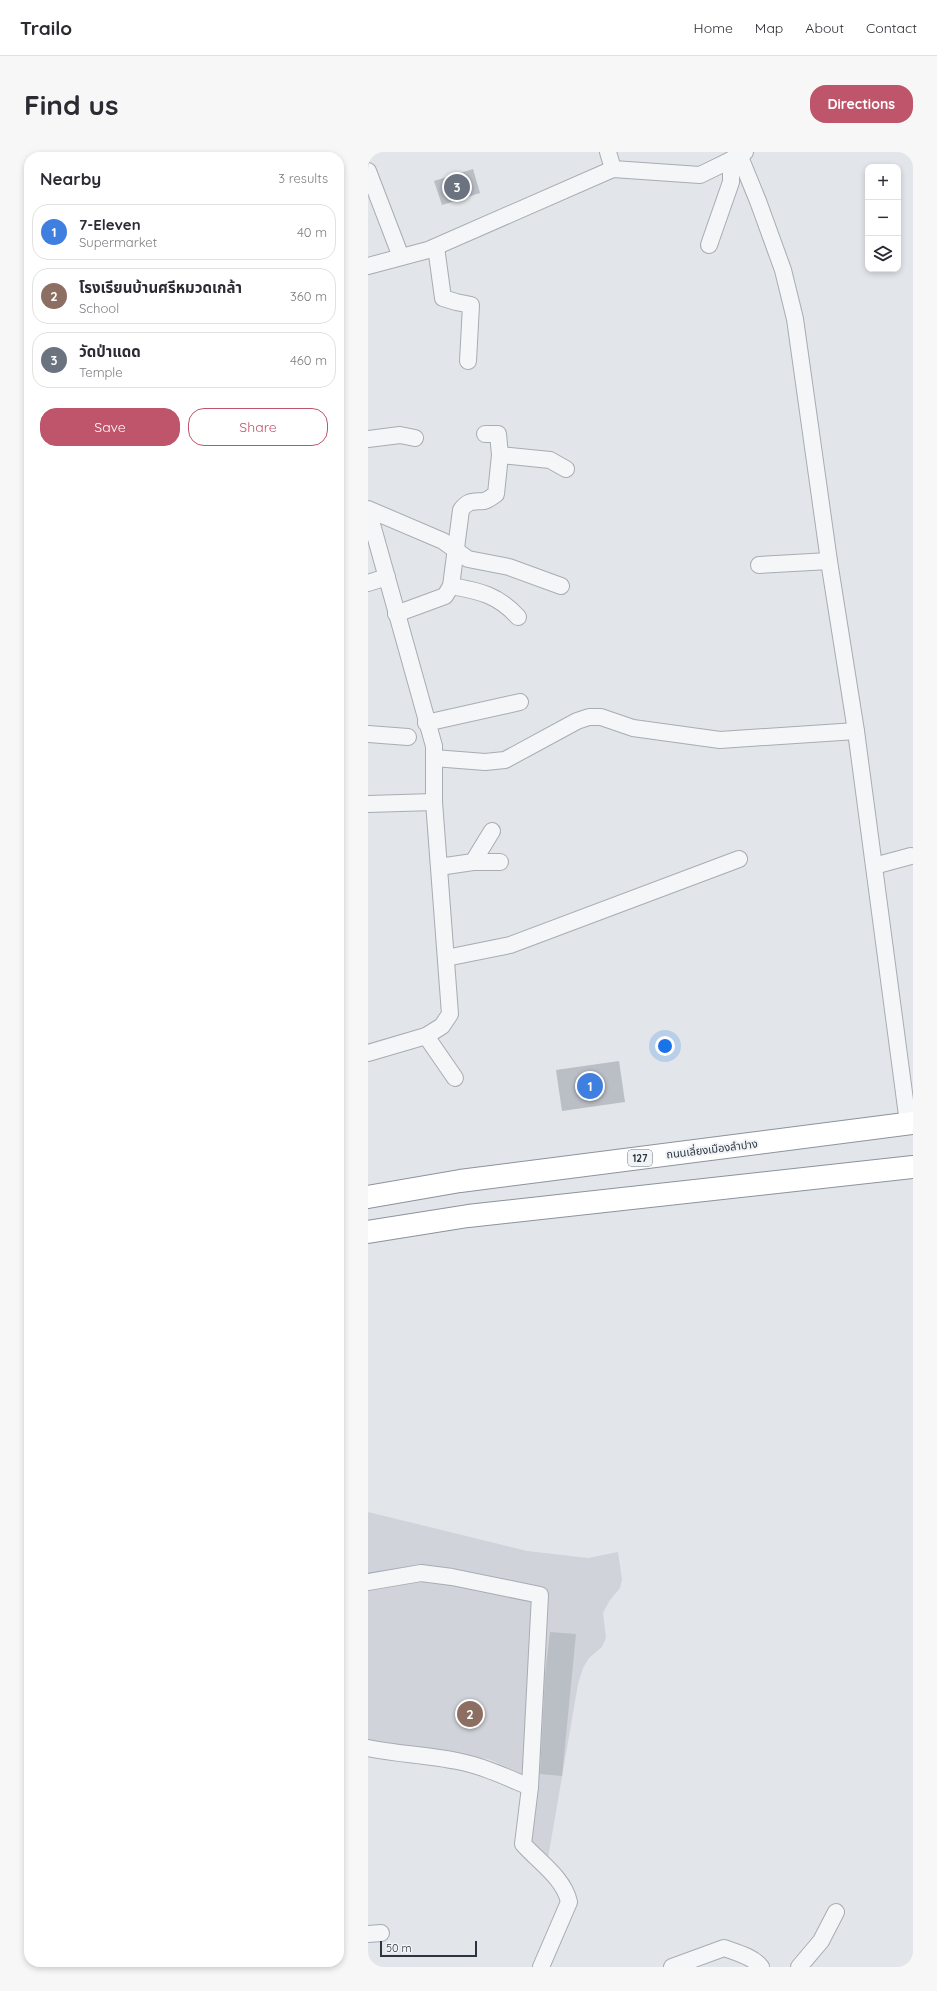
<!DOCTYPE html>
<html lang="en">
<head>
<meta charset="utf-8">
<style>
  body { margin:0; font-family:Quicksand,"Noto Sans Thai",sans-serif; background:#f7f7f7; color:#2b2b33 }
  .controls { position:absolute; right:12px; top:12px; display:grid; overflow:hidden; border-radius:8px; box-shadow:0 2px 6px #0003 }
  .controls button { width:36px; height:36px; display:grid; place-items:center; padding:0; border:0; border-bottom:1px solid #e1e1e2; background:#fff; color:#2b2b33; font:20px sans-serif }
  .scale { position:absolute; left:12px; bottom:10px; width:97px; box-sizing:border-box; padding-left:4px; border:2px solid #2c343f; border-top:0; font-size:11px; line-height:14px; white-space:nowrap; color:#2c343f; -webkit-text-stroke:3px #f1f4f6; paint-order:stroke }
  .you { position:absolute; left:297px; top:894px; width:14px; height:14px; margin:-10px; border:3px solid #fff; border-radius:50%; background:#1a73e8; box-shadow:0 0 0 6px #1a73e833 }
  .badge { display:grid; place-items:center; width:26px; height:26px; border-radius:50%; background:#bf556a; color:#fff; font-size:13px; font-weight:700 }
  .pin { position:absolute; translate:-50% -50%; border:2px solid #fff; box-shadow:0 1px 4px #0006 }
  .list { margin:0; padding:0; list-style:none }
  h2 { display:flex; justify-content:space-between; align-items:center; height:52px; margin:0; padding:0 16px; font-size:17px }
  h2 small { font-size:13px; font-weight:400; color:#7c7c81 }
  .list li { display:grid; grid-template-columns:26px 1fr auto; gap:12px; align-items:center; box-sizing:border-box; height:56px; margin:0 8px 8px; padding:0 8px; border:1px solid #e1e1e2; border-radius:16px }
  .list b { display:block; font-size:15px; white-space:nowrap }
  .list p { margin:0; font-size:13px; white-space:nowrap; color:#7c7c81 }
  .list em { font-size:13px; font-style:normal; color:#7c7c81 }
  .actions { display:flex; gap:8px; padding:12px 16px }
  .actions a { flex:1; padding:9px 0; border:1px solid #bf556a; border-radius:16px; text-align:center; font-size:14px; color:#bf556a }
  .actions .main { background:#bf556a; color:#fff }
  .icon { flex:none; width:22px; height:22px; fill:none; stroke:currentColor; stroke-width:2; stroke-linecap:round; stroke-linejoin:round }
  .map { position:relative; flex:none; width:545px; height:1815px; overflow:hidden; border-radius:16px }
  header { display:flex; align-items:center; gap:24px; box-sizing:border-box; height:56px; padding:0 20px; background:#fff; border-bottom:1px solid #e1e1e2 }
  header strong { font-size:19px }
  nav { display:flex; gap:22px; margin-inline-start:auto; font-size:14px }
  .intro { display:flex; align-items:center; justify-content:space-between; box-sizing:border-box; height:96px; padding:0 24px }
  h1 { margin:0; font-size:28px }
  .button { padding:10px 18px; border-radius:16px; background:#bf556a; color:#fff; font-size:14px; font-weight:700 }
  main { display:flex; gap:24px; padding:0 24px }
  aside { flex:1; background:#fff; border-radius:16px; box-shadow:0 2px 6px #0003 }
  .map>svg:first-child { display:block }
  .built { fill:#d0d4da }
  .building { fill:#babec5 }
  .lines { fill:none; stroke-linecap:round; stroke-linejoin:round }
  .minor-casing { stroke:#a8acb3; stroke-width:18 }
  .highway-casing { stroke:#8b939e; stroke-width:24 }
  .minor { stroke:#f4f6f7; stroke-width:16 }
  .highway { stroke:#fff; stroke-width:22 }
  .labels { text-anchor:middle; stroke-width:4; stroke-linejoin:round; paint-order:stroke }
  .shield { fill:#f1f4f6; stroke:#676e76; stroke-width:1 }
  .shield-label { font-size:10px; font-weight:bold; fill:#2c343f }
  .street-label { font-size:11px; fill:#2c343f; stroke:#f1f4f6 }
</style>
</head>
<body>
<header>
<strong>Trailo</strong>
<nav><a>Home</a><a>Map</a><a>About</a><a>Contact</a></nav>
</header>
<div class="intro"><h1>Find us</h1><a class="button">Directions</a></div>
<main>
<aside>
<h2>Nearby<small>3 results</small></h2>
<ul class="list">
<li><span class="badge" style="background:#3f7fe0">1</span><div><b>7-Eleven</b><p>Supermarket</p></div><em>40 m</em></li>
<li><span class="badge" style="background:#8d6e63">2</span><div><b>โรงเรียนบ้านศรีหมวดเกล้า</b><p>School</p></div><em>360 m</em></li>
<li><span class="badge" style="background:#6b7280">3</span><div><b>วัดป่าแดด</b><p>Temple</p></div><em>460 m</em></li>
</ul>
<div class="actions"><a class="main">Save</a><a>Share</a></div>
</aside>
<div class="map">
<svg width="545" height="1815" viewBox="0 0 545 1815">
  <rect width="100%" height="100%" fill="#e2e5e9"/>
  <path class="built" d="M0,1360L159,1399L220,1406L250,1400L254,1427L252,1436L242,1448L235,1461L238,1486L234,1495L221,1506L215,1516L210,1532L180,1706L162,1688L169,1628L120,1607L0,1591Z"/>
  <g class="building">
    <path d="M105,17L112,41L74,53L66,29Z"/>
    <path d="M251,909L257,950L194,959L188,918Z"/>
    <path d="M182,1480L208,1482L194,1624L172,1622L177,1524Z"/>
  </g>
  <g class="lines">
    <defs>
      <g id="minor">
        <path d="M240,0L245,17"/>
        <path d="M370,0L390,49L415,118L427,167L461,409L488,579L540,971"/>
        <path d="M0,19L33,105"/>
        <path d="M341,93L363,30V8"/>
        <path d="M68,95L75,146L88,150L103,153L100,209"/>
        <path d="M0,114L60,98L245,17L332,23L371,4L377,0"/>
        <path d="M117,282H130L132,303"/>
        <path d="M0,287L32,283L47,286"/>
        <path d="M0,357L75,389L100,407L141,415L193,434"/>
        <path d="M0,358L66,594V650L82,862L74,874L58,884L0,901"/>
        <path d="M391,413L461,409"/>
        <path d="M0,431L19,425"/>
        <path d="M83,434C112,439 130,443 150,465"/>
        <path d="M28,462L77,444L83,434L93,358C100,348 105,350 116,349C120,348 124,345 128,342L132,303L182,308L198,317"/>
        <path d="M58,571L152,550"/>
        <path d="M0,582L40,585"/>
        <path d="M66,606L117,610L137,608L209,569L221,565H233L265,576L352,588L488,579"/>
        <path d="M0,652L66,650"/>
        <path d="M105,710H132"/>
        <path d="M506,714L543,704"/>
        <path d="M71,715L105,710L124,679"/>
        <path d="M78,806L142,793L371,707"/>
        <path d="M58,884L87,926"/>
        <path d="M0,1430L53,1421L84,1425L172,1443L162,1635"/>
        <path d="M0,1596C29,1602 60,1603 89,1609C115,1614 138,1625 162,1635L155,1692C170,1709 196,1726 201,1750L173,1815"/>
        <path d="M0,1782L13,1781"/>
        <path d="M304,1815L356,1796C367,1800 386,1805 393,1815"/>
        <path d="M431,1815L453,1789L468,1760"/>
      </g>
      <g id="highway">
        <path d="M0,1045L92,1029L545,971"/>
        <path d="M0,1080L100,1064L545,1015"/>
      </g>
    </defs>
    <use href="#minor" class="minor-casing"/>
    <use href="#highway" class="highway-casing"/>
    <use href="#minor" class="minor"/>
    <use href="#highway" class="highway"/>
  </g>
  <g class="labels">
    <rect class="shield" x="260" y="998" width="24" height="16" rx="3"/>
    <g class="shield-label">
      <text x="272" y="1010">127</text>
    </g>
    <g class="street-label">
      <text transform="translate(344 997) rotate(-7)" y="4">ถนนเลี่ยงเมืองลำปาง</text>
    </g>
  </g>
</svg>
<div class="controls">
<button>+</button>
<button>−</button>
<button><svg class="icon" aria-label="layers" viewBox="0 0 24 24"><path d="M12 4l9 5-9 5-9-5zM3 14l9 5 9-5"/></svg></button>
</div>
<div class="scale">50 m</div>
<div class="you"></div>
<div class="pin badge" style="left:222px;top:934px;background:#3f7fe0">1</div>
<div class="pin badge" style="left:102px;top:1562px;background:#8d6e63">2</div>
<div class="pin badge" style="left:89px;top:35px;background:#6b7280">3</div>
</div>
</main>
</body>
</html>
